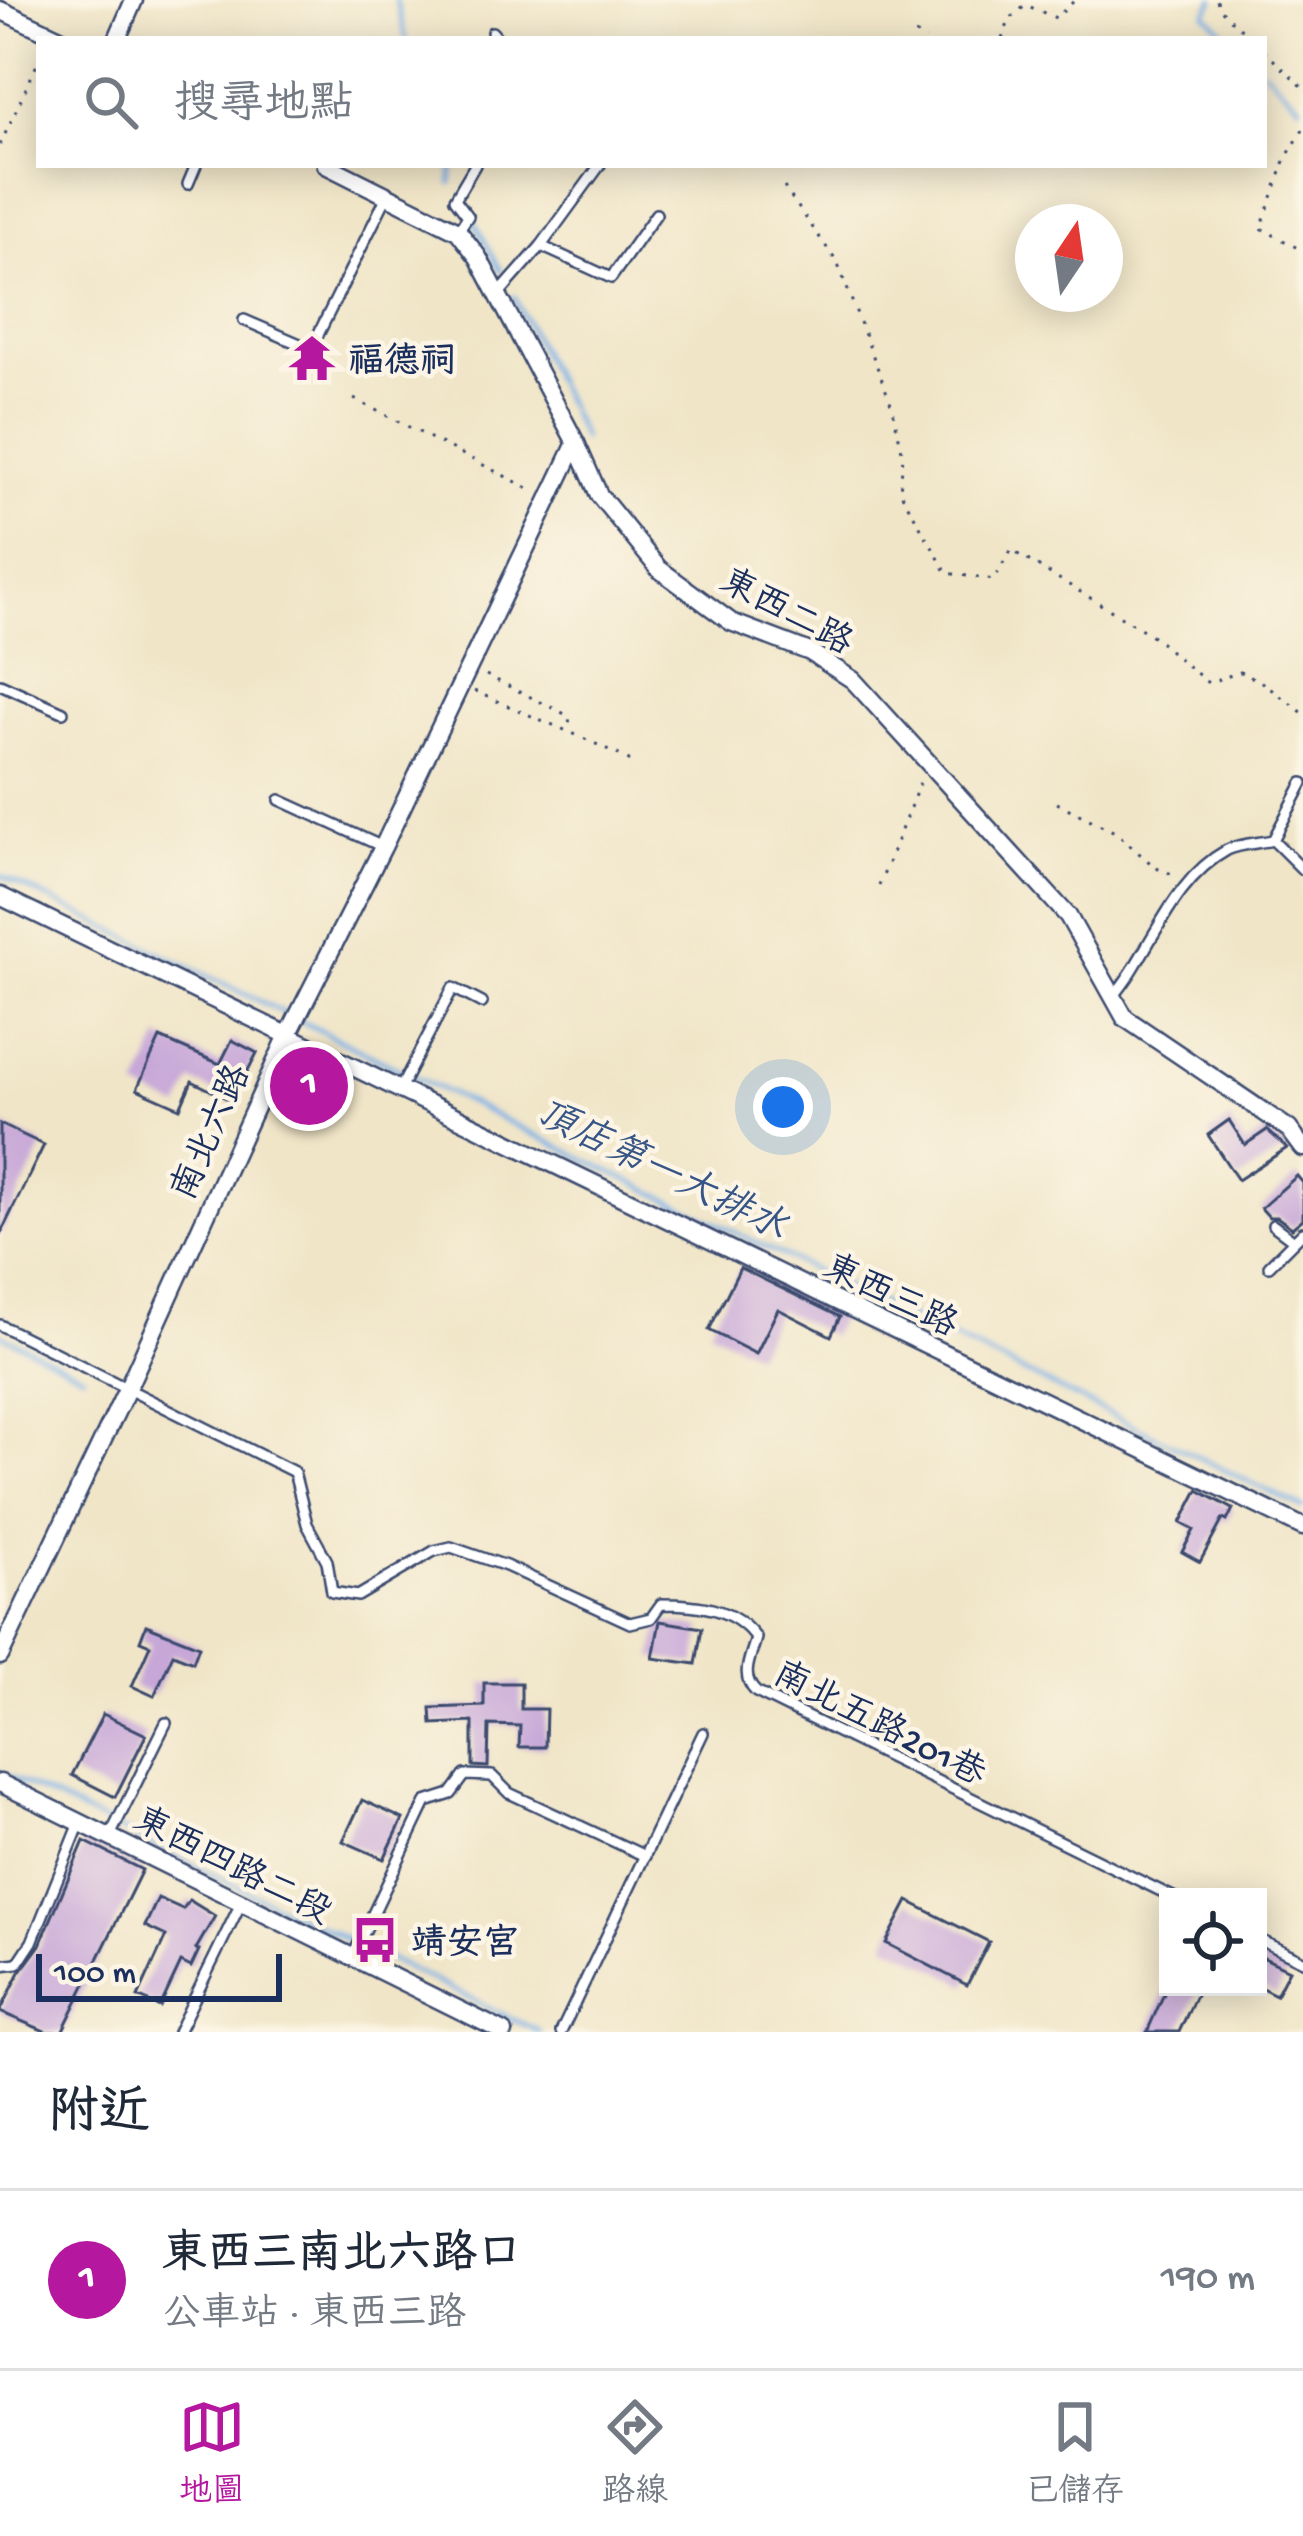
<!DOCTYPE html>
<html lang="zh-TW">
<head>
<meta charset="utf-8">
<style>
  body { margin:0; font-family:"Gochi Hand","LXGW WenKai TC",sans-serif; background:#f2f2f3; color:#1f2937 }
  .controls { position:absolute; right:36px; bottom:36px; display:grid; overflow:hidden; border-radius:0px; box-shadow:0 6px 30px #0003 }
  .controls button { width:108px; height:108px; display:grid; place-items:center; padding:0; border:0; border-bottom:3px solid #e0e1e3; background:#fff; color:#1f2937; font:60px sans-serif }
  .compass { position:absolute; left:1015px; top:204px; width:108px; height:108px; border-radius:50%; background:#fff; box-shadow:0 6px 30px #0003; rotate:13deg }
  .scale { position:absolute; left:36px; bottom:30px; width:246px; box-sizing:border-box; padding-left:12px; border:6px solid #1b2f5e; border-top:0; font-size:33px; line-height:42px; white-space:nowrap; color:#1b2f5e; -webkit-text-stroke:9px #fcf5e5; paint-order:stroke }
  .you { position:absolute; left:783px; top:1107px; width:42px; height:42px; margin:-30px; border:9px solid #fff; border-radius:50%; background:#1a73e8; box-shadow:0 0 0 18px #1a73e833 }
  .badge { display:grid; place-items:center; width:78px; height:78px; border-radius:50%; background:#b5179e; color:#fff; font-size:39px; font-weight:700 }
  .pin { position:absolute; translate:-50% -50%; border:6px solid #fff; box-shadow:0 3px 12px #0006 }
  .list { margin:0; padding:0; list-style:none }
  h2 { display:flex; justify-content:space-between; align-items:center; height:156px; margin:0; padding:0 48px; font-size:51px }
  h2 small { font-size:39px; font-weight:400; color:#747a83 }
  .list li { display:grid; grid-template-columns:78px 1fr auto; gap:36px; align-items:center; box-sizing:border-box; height:180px; padding:0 48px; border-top:3px solid #e0e1e3 }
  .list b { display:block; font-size:45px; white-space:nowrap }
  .list p { margin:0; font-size:39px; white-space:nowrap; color:#747a83 }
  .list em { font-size:39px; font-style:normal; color:#747a83 }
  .icon { flex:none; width:66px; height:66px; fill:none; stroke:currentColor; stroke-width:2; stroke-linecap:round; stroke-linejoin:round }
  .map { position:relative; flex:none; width:1303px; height:2032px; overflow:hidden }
  .search { position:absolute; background:#fff; box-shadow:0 6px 30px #0003; left:36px; right:36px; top:36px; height:132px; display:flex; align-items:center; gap:30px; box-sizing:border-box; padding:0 42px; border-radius:0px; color:#747a83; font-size:45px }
  .sheet { height:336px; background:#fff }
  nav { display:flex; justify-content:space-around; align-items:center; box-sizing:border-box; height:168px; border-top:3px solid #e0e1e3; background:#fff; font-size:33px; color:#747a83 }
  nav a { display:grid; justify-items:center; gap:6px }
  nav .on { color:#b5179e }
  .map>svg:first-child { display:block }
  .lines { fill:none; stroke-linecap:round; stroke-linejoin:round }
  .stream { stroke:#77b0e7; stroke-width:4.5 }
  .building { fill:#c7a7d8 }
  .lane-casing { stroke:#3b4a6e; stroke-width:14 }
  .street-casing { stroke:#3b4a6e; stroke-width:21 }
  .path { stroke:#3b4a6e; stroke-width:3; stroke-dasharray:3 9; stroke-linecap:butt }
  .lane { stroke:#fff; stroke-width:9 }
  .street { stroke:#fff; stroke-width:16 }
  .labels { text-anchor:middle; stroke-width:9; stroke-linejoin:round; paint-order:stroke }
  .poi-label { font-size:36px; font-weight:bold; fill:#1b2f5e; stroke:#fcf5e5; text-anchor:start }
  .street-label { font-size:36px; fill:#1b2f5e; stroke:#fcf5e5 }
  .water-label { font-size:39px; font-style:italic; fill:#375687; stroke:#fcf5e5 }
</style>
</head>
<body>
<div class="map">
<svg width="1303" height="2032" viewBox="0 0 1303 2032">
  <rect width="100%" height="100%" fill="#fcf5e5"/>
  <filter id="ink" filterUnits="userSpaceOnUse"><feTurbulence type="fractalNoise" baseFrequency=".00833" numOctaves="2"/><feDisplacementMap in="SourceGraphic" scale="24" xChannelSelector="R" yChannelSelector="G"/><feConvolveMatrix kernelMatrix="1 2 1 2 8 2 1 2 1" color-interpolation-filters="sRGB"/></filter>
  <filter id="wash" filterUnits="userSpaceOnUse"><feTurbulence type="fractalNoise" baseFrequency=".004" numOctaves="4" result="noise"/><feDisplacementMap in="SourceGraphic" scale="48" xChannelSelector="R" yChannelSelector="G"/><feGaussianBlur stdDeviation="2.7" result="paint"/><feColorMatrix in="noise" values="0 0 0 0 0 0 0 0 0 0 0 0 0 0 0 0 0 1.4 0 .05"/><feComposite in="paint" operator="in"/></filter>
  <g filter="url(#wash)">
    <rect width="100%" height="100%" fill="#f0e5c7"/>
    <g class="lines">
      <g class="stream">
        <path d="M396,0L406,39"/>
        <path d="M1214,0L1206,14L1232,39"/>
        <path d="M1264,70L1300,105"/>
        <path d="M451,183L453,165"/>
        <path d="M466,206L501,271"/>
        <path d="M514,297L583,438"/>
        <path d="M0,875L1303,1508"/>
        <path d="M0,1334L83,1375"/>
        <path d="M0,1772L540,2032"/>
      </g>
    </g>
    <g id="blocks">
      <g class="building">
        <path d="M160,1038L220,1064L232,1040L257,1053L232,1101L192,1081L180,1108L137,1089Z"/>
        <path d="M1229,1120L1245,1145L1267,1130L1287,1148L1238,1180L1208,1135Z"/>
        <path d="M0,1124L44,1145L0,1235Z"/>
        <path d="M1297,1176L1303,1183V1219L1292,1228L1277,1217H1269L1261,1208Z"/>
        <path d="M740,1268L840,1317L831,1336L778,1309L756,1354L709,1330Z"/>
        <path d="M1198,1490L1233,1509L1227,1521L1223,1519L1200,1562L1182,1552L1194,1530L1181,1523Z"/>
        <path d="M660,1621L702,1628L696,1664L653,1658Z"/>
        <path d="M146,1625L199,1646L193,1662L173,1654L154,1696L132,1686L150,1645L140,1641Z"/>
        <path d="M484,1683H521V1709H546L545,1747H519L520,1726L489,1725L488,1767L473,1766V1722L432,1724L431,1708L484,1706Z"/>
        <path d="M103,1714L146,1735L115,1797L72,1775Z"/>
        <path d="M362,1800L403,1819L384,1859L343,1841Z"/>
        <path d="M84,1841L142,1870L62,2032H47L0,2012L20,1972L40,1945Z"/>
        <path d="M158,1898L183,1909L189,1900L215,1916L196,1949L199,1950L191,1967L181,1962L160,2007L138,1997L166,1936L145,1926Z"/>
        <path d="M908,1901L989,1942L967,1985L886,1943Z"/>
        <path d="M1258,1955L1289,1970L1276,1995L1258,1986Z"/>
        <path d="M1167,1987H1200L1179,2032H1147Z"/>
      </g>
    </g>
  </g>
  <g filter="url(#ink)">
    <use href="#blocks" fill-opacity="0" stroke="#3b4a6e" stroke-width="3"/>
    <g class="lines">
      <defs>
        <g id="lane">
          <path d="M492,32L498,39"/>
          <path d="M188,184L196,165"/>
          <path d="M458,231L468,216L455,199L475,165"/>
          <path d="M541,246L611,278L656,214"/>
          <path d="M496,297L541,246L600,165"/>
          <path d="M244,320L311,349L388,194"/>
          <path d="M0,684L63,712"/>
          <path d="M280,800L383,847"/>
          <path d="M1273,840L1303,870"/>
          <path d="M1112,998C1152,952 1169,882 1227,850C1239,844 1259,843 1273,840L1303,783"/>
          <path d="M399,1091L453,988L482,1003"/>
          <path d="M1273,1225L1293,1240"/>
          <path d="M1269,1266L1303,1232"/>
          <path d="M0,1325L294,1472L307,1524L327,1561L332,1592L358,1596L434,1551L451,1547L506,1566L630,1623L651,1618L661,1604C697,1604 733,1607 756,1638C751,1658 739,1675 756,1692L1173,1897"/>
          <path d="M110,1836L166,1723"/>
          <path d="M1258,1939L1303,1961"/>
          <path d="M352,1958L426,1802L451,1794L465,1775L492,1776L509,1793L645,1856"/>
          <path d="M0,1965L18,1963L32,1942L80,1823"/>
          <path d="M178,2032L241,1903"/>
          <path d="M561,2032L703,1733"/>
        </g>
        <g id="street">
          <path d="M0,10L62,39"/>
          <path d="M117,39L134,0"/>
          <path d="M326,165L458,231L478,257L576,443L599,495L659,569L731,622L810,652L853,680L1068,916L1125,1018L1289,1129L1303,1148"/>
          <path d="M0,896L1303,1527"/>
          <path d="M0,1656L128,1387L287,1037L383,847L576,443"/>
          <path d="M0,1783L504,2032"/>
        </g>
      </defs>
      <use href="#lane" class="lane-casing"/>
      <use href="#street" class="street-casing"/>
      <g class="path">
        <path d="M1217,0L1219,8L1252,39"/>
        <path d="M915,34L926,39"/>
        <path d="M1002,39L1010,19L1026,5L1056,18L1075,0"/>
        <path d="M1264,51L1303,87"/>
        <path d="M1303,130L1286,158L1261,228L1303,251"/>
        <path d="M0,145L39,60"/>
        <path d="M784,187L837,262L892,406L903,455L900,491L947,573L994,580L1011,550L1150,634L1208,683L1240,672L1260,681L1303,713"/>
        <path d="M354,399L534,491"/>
        <path d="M486,675L569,716L570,728"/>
        <path d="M474,691C527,715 581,735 633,762"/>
        <path d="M1057,803L1115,832L1156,868L1178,876"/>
        <path d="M879,886L922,777"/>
      </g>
      <use href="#lane" class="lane"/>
      <use href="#street" class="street"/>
    </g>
  </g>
  <defs>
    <symbol id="temple-bare" viewBox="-9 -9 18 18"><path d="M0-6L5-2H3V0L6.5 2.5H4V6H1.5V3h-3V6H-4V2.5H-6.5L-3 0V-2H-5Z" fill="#b5179e" stroke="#fcf5e5" stroke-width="2.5" paint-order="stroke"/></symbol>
    <symbol id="bus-bare" viewBox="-9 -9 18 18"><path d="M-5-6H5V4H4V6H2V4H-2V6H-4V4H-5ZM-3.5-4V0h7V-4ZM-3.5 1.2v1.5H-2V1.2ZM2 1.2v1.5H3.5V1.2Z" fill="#b5179e" stroke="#fcf5e5" stroke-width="2.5" paint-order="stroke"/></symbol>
  </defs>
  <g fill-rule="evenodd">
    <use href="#temple-bare" x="279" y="325" width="66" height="66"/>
    <use href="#bus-bare" x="342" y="1907" width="66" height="66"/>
  </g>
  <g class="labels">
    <g class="poi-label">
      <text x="348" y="371">福德祠</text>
      <text x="411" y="1953">靖安宮</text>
    </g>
    <g class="street-label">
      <text transform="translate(788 609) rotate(28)" y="13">東西二路</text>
      <text transform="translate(208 1131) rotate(-66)" y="13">南北六路</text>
      <text transform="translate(892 1293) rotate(26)" y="13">東西三路</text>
      <text transform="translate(881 1721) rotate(27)" y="13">南北五路201巷</text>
      <text transform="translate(234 1863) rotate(27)" y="13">東西四路二段</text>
    </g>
    <g class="water-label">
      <text transform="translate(663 1167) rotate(26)" y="14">頂店第一大排水</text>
    </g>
  </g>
</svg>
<div class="controls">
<button><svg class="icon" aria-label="locate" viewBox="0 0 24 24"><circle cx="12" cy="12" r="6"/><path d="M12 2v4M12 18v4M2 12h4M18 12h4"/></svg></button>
</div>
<svg class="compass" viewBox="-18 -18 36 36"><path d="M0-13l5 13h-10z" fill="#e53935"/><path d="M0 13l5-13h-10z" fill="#747a83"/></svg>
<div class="scale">100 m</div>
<div class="you"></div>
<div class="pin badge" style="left:309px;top:1086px">1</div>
<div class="search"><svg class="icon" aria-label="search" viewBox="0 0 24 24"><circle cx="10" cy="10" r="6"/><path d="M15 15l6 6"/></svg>搜尋地點</div>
</div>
<section class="sheet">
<h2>附近<small></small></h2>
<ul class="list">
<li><span class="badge">1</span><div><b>東西三南北六路口</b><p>公車站 · 東西三路</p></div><em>190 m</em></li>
</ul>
</section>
<nav>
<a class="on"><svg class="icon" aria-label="map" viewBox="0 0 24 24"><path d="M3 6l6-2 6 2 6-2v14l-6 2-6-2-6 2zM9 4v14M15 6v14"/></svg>地圖</a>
<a><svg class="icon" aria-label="directions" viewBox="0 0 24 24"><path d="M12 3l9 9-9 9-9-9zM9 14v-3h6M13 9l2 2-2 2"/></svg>路線</a>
<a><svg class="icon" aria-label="saved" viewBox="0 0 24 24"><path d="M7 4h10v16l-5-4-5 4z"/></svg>已儲存</a>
</nav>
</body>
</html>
